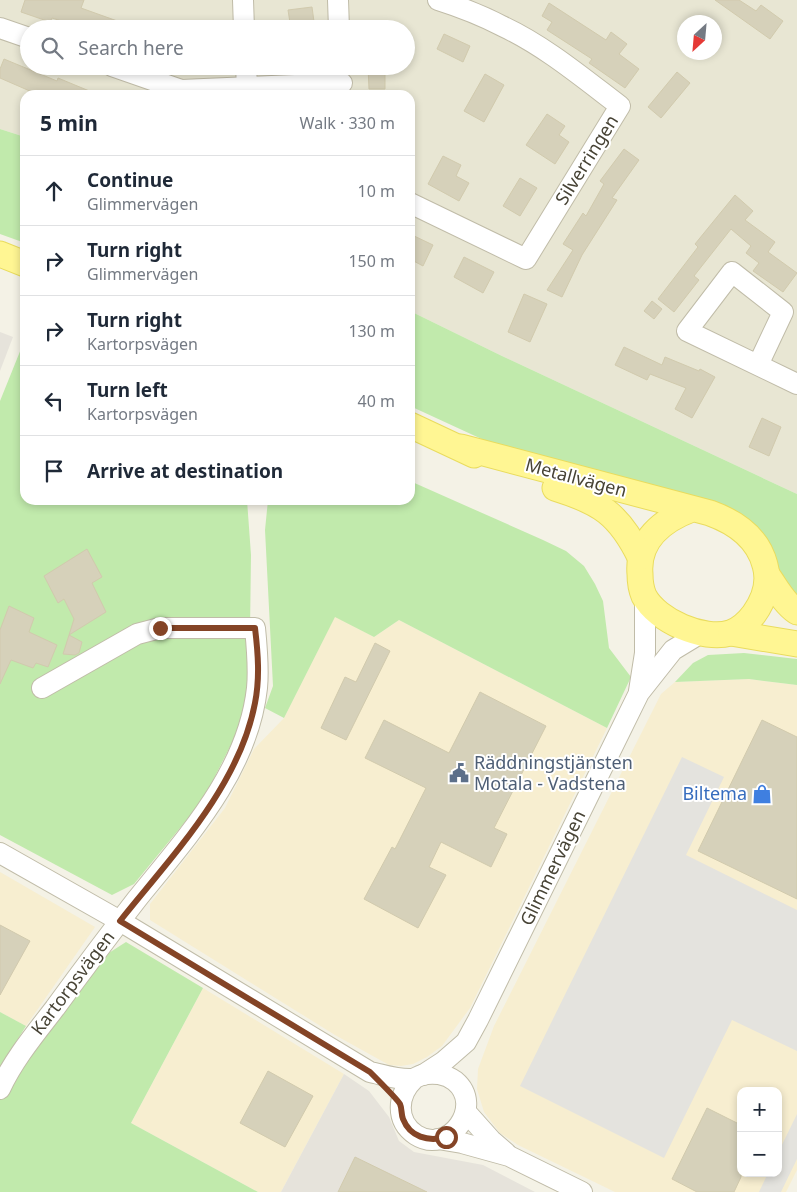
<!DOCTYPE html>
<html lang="en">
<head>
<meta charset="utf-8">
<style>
  body { margin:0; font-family:"Noto Sans",sans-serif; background:#f6f6f7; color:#1f2937 }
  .controls { position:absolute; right:15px; bottom:15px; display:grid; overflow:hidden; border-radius:10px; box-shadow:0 2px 8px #0003 }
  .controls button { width:45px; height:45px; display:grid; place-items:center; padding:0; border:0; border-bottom:1px solid #e0e1e3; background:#fff; color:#1f2937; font:25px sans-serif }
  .compass { position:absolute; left:677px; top:15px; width:45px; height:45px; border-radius:50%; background:#fff; box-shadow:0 2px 8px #0003; rotate:206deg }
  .stop { position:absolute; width:15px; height:15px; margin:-11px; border:4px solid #844426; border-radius:50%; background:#fff }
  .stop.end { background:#844426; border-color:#fff; box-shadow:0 1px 5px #0008 }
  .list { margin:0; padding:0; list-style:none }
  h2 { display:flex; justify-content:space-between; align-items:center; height:65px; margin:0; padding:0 20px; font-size:21px }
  h2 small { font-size:16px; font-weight:400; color:#747a83 }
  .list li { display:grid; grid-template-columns:32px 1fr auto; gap:15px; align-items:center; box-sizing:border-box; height:70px; padding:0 20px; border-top:1px solid #e0e1e3 }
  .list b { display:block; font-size:19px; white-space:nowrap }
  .list p { margin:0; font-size:16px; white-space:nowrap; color:#747a83 }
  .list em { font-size:16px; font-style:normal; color:#747a83 }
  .icon { flex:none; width:28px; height:28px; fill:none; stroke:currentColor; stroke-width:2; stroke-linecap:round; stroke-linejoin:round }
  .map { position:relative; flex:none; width:797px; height:1192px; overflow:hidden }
  .search { position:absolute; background:#fff; box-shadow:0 2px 8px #0003; left:20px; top:20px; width:395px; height:55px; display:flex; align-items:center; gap:12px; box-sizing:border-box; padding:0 18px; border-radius:28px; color:#747a83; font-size:19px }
  .panel { position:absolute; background:#fff; box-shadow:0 2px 8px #0003; left:20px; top:90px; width:395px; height:415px; border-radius:15px }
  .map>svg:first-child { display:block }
  .residential { fill:#e8e6d3; fill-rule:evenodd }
  .commercial { fill:#f7eed0; fill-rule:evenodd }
  .industrial { fill:#e6e3db }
  .green { fill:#c1eaac }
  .parking { fill:#e4e3de }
  .building { fill:#d6d1ba; stroke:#d1caad }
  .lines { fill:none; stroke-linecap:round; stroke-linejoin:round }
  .minor-casing { stroke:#c0bca8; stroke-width:22 }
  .major-casing { stroke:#e9dc5e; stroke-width:27 }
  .minor { stroke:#fff; stroke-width:20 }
  .major { stroke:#fff693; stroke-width:25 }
  .route { stroke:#844426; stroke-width:6 }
  .labels { text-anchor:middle; stroke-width:4; stroke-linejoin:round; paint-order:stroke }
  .street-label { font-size:18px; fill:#474335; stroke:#fff }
  .service-label { font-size:18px; fill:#4e5e75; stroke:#fff; text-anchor:start }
  .shop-label { font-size:18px; fill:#366cbe; stroke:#fff; text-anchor:end }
</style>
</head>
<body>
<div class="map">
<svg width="797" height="1192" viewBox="0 0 797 1192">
  <rect width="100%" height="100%" fill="#f4f2e6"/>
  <path class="residential" d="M0,0H797V494L502,356L410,311V95H25V137L0,129ZM684,22H714V52H684ZM29,29H406V66H29Z"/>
  <g class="commercial">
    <path d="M335,616L374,637L399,620L607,728L470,1008L442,1046L427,1057L413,1064L401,1066L389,1065L335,1035L150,920V904L225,808L254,749L284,718Z"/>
    <path d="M749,679L797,685V1170L786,1192H615L518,1145L500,1133L484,1112L477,1089L478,1069L494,1026L661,694L675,682ZM741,1091H778V1173H741Z"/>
    <path d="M0,872L95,927L26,1026L0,1012Z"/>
    <path d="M203,988L344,1074L281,1192H258L131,1123Z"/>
  </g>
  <g class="industrial">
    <path d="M0,332L13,337L0,371Z"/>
    <path d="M344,1074L369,1091L389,1117L399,1141L414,1152L483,1165L535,1192H281Z"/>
  </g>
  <g class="green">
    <path d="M0,129L25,137V243L0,234Z"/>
    <path d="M410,311L502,356L797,494V598C784,585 776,559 768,542L516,452L486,441L410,406Z"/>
    <path d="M25,339V500H247L251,555L250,631L246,711L241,725L203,800L134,884L112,895L0,835V401Z"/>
    <path d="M410,481L543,540L566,551L584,566L595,584L603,601L609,648L631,677L607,728L399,620L374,637L335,617L284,718L265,708L273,686L265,530L268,500H410Z"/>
    <path d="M744,653L797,659V685L749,679L675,682L693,663L708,655Z"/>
    <path d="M126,942L203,988L131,1123L258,1192H0V1081L79,972Z"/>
    <path d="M0,1012L26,1026L0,1068Z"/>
  </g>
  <g class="parking">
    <path d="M682,757L724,777L686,855L797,910V1051L732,1020L664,1158L520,1086Z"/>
    <path d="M797,1114V1159L781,1192H759L768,1173H778V1153Z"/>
  </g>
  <g class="building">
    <path d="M25,0H84L81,8L134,27V29H87L52,18L50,22L21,12Z"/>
    <path d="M715,0H739L756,11L761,5L783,21L770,39Z"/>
    <path d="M549,3L606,40L611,32L627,44L619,54L639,69L625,88L589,63L592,59L547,30L552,22L542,16Z"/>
    <path d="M312,7L315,29H291L288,10Z"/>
    <path d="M444,34L470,46L463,62L437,49Z"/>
    <path d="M4,59L57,81L58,78L99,95H39L0,78V69Z"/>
    <path d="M368,66H385V89H369Z"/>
    <path d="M677,72L690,83L661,118L648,107Z"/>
    <path d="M485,74L504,85L484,122L464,111Z"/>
    <path d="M547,114L565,126L559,135L569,142L555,164L526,145Z"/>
    <path d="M624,149L639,160L612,198L617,200L582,255L562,297L547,290L573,250L563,244L583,213L586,216L604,184L600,181Z"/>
    <path d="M443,156L461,165L456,176L469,183L459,201L428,184Z"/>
    <path d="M520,178L537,188L520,216L503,206Z"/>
    <path d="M735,195L753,211L745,220L775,242L768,252L797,273L783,292L753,271L759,263L746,253L751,246L731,229L694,276L699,280L674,312L658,299L698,247L695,244Z"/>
    <path d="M410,234L433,245L423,266L410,259Z"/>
    <path d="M464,257L494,272L483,293L454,277Z"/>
    <path d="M524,294L547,304L530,342L508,332Z"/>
    <path d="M652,301L662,309L654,319L644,311Z"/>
    <path d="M624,347L662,365L665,357L699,371L700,369L715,377L692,418L675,409L686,388L650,374L647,380L615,365Z"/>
    <path d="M762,418L781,427L769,456L749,447Z"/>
    <path d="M87,549L102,577L92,583L106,612L69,635L74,619L64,599L58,603L44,576Z"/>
    <path d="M9,606L34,618L29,632L57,645L48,667L36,663L33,668L11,660L0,684V630Z"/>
    <path d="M69,635L82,642L79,653L75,655L63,654Z"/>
    <path d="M375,643L390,651L346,740L321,728L345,677L356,682Z"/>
    <path d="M480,692L546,726L494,828L507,834L491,867L441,842L429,867L446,875L418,928L364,899L392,847L395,849L426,788L365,758L384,720L449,753Z"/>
    <path d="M762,720L797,737V899L698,851Z"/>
    <path d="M0,925L30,941L0,995Z"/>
    <path d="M268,1071L313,1096L285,1147L240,1123Z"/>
    <path d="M707,1108L741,1125V1177L734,1192H697L672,1179Z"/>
    <path d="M355,1157L394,1176L427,1192H338Z"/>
  </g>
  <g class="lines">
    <defs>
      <g id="minor">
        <path d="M243,0L244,29"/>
        <path d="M338,0L339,29"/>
        <path d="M0,28L29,38"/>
        <path d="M112,66L181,90L342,83"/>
        <path d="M246,66L247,87"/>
        <path d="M410,203L526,259L620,106C583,78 545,46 502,26C481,15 460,7 438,0"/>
        <path d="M758,365L783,312L732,272L687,331L797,384"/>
        <path d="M639,691L645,653V597"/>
        <path d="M0,853L120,921L370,1072C384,1075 398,1080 412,1079C415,1079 418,1076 422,1075C433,1072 446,1074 455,1081C485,1106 449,1156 416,1135C395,1121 397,1095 414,1079"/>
        <path d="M423,1075L443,1062L466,1042L478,1020L639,693L673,650L701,633"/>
        <path d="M0,1089C14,1059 35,1034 55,1008C82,971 109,935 137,899C187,837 248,771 257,688C259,668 257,648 255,628H160L137,634L42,688"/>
        <path d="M466,1112L491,1140L506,1153"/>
        <path d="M438,1139L462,1143L509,1156L582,1192"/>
      </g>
      <g id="major">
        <path d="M0,254L25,264"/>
        <path d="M410,425L474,455"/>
        <path d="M461,447L710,513C735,522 758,538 765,565C770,582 764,600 754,614C748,622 739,630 730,633C704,641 657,621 644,596C641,589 640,582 640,574C637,540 663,520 692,509"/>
        <path d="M555,488C600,502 619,514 640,557"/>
        <path d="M768,576C777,589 784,603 797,612"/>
        <path d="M731,633L797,644"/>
      </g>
    </defs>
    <use href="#minor" class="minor-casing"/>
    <use href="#major" class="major-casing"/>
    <use href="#minor" class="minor"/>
    <use href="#major" class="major"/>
  </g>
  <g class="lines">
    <path class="route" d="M160,628H255C258,653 260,678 255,703C239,787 171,857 120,921L370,1072C375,1077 398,1100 400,1104C402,1108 401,1114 403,1119C410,1137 428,1142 446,1137"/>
  </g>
  <defs>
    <symbol id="civic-bare" viewBox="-9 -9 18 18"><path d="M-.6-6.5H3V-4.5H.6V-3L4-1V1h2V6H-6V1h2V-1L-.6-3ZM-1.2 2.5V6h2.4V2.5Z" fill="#5c6f8a" stroke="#fff" stroke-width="2.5" paint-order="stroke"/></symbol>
    <symbol id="shop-bare" viewBox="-9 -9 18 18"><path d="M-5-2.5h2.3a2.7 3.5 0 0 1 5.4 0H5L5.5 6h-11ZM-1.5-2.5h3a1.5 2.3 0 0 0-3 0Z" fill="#3f7fe0" stroke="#fff" stroke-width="2.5" paint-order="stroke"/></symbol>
  </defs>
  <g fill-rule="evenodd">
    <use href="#civic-bare" x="445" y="759" width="28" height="28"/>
    <use href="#shop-bare" x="748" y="780" width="28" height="28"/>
  </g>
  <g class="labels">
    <g class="street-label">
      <text transform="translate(587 160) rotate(-58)" y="6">Silverringen</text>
      <text transform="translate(576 478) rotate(15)" y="6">Metallvägen</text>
      <text transform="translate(553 868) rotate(-64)" y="6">Glimmervägen</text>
      <text transform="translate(73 983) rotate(-53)" y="6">Kartorpsvägen</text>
    </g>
    <g class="service-label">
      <text x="474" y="769">Räddningstjänsten<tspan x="474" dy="21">Motala - Vadstena</tspan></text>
    </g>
    <g class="shop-label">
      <text x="747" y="800">Biltema</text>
    </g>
  </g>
</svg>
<div class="controls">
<button>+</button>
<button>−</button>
</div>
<svg class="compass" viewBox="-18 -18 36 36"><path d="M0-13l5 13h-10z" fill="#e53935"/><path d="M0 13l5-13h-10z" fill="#747a83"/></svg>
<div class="stop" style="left:446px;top:1137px"></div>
<div class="stop end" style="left:160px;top:628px"></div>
<div class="search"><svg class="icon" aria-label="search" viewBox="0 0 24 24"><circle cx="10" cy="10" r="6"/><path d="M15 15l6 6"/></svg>Search here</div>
<section class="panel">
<h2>5 min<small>Walk · 330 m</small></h2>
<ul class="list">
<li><svg class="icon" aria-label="ahead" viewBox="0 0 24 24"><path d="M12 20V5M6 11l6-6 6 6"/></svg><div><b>Continue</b><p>Glimmervägen</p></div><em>10 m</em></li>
<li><svg class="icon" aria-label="right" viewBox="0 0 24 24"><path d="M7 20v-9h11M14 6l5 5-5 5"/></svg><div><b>Turn right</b><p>Glimmervägen</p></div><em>150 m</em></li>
<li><svg class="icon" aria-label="right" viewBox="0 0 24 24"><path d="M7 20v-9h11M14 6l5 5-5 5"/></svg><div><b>Turn right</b><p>Kartorpsvägen</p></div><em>130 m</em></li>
<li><svg class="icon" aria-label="left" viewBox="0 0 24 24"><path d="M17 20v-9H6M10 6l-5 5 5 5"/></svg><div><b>Turn left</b><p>Kartorpsvägen</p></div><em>40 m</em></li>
<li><svg class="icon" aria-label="arrive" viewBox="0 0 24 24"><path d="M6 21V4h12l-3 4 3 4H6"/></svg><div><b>Arrive at destination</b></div></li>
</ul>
</section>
</div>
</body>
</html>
